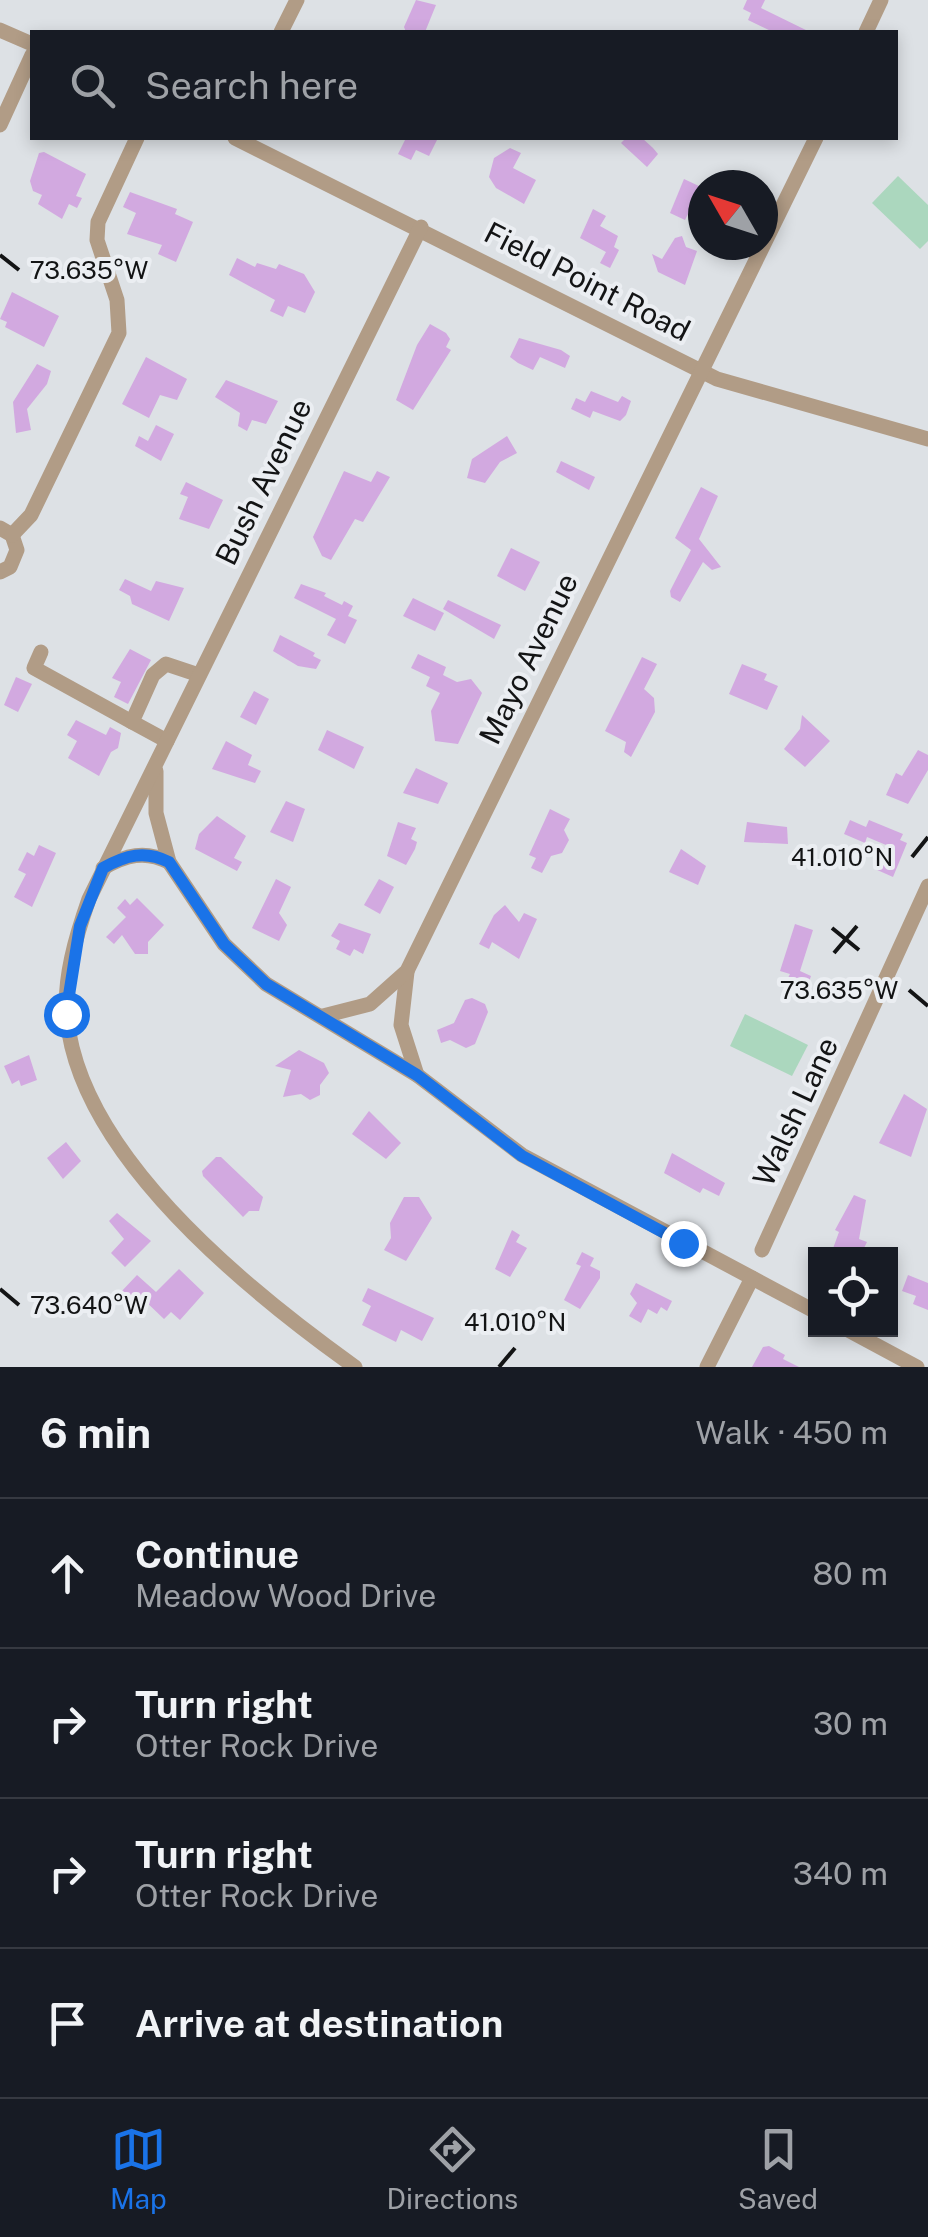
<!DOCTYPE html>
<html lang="en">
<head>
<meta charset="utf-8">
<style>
  body { margin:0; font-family:"Public Sans",sans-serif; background:#242831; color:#f1f3f6 }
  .controls { position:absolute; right:30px; bottom:30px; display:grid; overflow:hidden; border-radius:0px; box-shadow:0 5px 15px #0003 }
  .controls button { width:90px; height:90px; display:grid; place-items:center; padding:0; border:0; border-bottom:2px solid #363941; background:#171b24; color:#f1f3f6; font:50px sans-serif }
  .compass { position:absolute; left:688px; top:170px; width:90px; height:90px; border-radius:50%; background:#171b24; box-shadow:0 5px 15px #0003; rotate:309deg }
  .stop { position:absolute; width:30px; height:30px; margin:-22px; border:8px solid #1a73e8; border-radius:50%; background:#fff }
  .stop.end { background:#1a73e8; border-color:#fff; box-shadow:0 2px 10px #0008 }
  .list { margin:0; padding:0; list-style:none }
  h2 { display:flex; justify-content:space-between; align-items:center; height:130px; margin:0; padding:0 40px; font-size:42px }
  h2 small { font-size:32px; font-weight:400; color:#9ea1a6 }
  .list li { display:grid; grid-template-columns:65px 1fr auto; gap:30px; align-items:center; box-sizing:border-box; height:150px; padding:0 40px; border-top:2px solid #363941 }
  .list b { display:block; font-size:38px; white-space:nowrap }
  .list p { margin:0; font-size:32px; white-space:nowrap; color:#9ea1a6 }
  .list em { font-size:32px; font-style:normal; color:#9ea1a6 }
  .icon { flex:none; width:55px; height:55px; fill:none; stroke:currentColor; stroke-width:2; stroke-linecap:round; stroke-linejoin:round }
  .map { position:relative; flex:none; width:928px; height:1367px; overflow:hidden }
  .search { position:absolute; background:#171b24; box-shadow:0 5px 15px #0003; left:30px; right:30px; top:30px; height:110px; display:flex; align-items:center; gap:25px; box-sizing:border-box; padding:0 35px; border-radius:0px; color:#9ea1a6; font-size:38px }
  .sheet { height:730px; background:#171b24 }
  nav { display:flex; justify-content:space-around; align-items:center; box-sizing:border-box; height:140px; border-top:2px solid #363941; background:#171b24; font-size:28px; color:#9ea1a6 }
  nav a { display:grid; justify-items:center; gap:5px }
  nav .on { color:#1a73e8 }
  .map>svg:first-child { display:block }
  .green { fill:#abd7be }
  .building { fill:#d2a9e0 }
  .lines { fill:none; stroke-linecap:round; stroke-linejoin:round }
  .minor { stroke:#b19c86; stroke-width:15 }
  .route { stroke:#1a73e8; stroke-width:12 }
  .ticks { fill:none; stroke:#131415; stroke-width:4 }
  .labels { text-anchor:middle; stroke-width:8; stroke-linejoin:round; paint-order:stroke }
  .street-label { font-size:30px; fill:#131415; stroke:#ebeef2 }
  .ticks-label { font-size:25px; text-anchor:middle; fill:#131415; stroke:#ebeef2; stroke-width:8; stroke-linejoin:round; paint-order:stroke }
</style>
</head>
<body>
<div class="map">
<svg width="928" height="1367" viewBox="0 0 928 1367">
  <rect width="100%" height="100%" fill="#dde1e5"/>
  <g class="green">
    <path d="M898,176L928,205V241L920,249L872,203Z"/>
    <path d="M745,1014L808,1045L792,1076L730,1046Z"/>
  </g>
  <g class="building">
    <path d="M416,0L436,5L425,32H406L404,27Z"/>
    <path d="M747,0H765L761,8L810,32H773L748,20L751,13L743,9Z"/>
    <path d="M406,138H438L429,156L416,150L411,160L398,154Z"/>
    <path d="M626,138H642L653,148L658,154L647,167L621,143Z"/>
    <path d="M510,148L521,153L513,168L536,180L524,204L496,188L489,177L494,158Z"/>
    <path d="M44,152L86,174L76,196L82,198L77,208L69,204L62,219L38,204L42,195L33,191L30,181L39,153Z"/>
    <path d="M684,179L701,187L685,220L670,213Z"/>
    <path d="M130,192L177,209L175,214L193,222L176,262L158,254L162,245L127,234L136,213L123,207Z"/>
    <path d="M593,209L606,216L600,226L618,236L614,247L619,250L610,268L600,263L606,252L580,238Z"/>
    <path d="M682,236L686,247L697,251L685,285L658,272L652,254L662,259L675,238Z"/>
    <path d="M237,258L255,267L257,263L276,269L279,264L304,274L315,292L305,313L288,306L283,317L270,311L275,300L229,275Z"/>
    <path d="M12,292L59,316L44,347L5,327L7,322L0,319Z"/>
    <path d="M430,324L446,333L450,339L446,347L451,350L413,410L396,400L417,345Z"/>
    <path d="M519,338L561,350L570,356L565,368L540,357L533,370L518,363L510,357Z"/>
    <path d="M146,357L187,379L177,400L160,395L149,418L122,404Z"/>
    <path d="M37,364L51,371L47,384L27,409L31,430L16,433L13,402Z"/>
    <path d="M226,380L278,401L266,424L252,420L247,431L238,426L240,413L215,397Z"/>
    <path d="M591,391L618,402L622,396L631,401L626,415L620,421L593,411L590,418L571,409L576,398L585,402Z"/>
    <path d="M156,425L174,434L161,461L135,446L139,436L148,441Z"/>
    <path d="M507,436L517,453L500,462L485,483L467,478L472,459Z"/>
    <path d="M561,461L595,477L589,490L556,472Z"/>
    <path d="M344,471L371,482L377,471L390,477L363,522L355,519L331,560L322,556L313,537Z"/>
    <path d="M186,482L223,500L209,529L179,519L188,497L180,494Z"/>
    <path d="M701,487L718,496L699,539L721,567L712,570L703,562L680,602L671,597L670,591L691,550L675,538Z"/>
    <path d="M511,548L540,562L525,591L497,576Z"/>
    <path d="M125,579L151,591L156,581L184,588L169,621L132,604L130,596L119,590Z"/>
    <path d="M301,584L326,593L324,596L342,605L344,601L353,606L348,616L357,620L345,644L327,635L336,619L294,598Z"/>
    <path d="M413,598L444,613L435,631L403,616Z"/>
    <path d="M448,600L501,625L494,639L443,609Z"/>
    <path d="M280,635L315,653L313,656L321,660L316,669L298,666L273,651Z"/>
    <path d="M130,649L151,660L128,704L114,697L121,682L112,678Z"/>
    <path d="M418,654L446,667L443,675L457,682L471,679L482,693L458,744L435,741L431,711L440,693L426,686L430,677L411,668Z"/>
    <path d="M642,657L657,664L644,689L654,698L655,712L631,757L624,752L626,742L605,731Z"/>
    <path d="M742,664L767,674L764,680L778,686L767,710L729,694Z"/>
    <path d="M16,677L32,684L18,712L4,705Z"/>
    <path d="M254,691L269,699L256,725L240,717Z"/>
    <path d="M802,715L830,741L805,767L784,749L800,729Z"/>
    <path d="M76,720L106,735L110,727L121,733L118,748L111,752L99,776L68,758L77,741L67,735Z"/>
    <path d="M327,730L364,747L354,769L318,750Z"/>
    <path d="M226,741L252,755L248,765L261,771L255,783L212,769Z"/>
    <path d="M918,750L928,755V770L908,804L886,795L896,773L902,776Z"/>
    <path d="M416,768L448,783L438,804L403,793Z"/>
    <path d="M286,801L305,809L293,842L270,832Z"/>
    <path d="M550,809L570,819L564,830L569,840L562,853L551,856L542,873L531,868L536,858L529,855Z"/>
    <path d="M217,816L246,836L234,858L242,862L237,871L195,849L199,834Z"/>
    <path d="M850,820L866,827L869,820L903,834L900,840L907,843L893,877L875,869L886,845L867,837L865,843L844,834Z"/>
    <path d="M398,822L416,828L411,839L417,842L415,849L406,865L387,856Z"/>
    <path d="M747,822L787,827L788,844L744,842Z"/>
    <path d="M39,845L56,853L32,907L14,897L26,874L18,870L27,852L34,856Z"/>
    <path d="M681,849L706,866L698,885L669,872Z"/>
    <path d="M276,879L291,887L279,913L287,925L279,941L252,928Z"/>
    <path d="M379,879L394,887L380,914L364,905Z"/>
    <path d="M137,898L164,925L148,942V954H135L122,935L114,944L106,937L126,917L117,908L125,899L130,905Z"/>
    <path d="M505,905L519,922L524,913L537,919L519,959L492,942L489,949L479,944L494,915Z"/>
    <path d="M339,923L371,934L363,954L354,949L350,956L336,949L340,941L331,936Z"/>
    <path d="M795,924L813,930L800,971L811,976L806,990L786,982L790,974L780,971Z"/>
    <path d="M472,998L485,1004L488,1012L475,1044L466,1048L450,1040L441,1043L437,1030L454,1023L465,1000Z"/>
    <path d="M299,1050L324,1063L329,1073L320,1085V1095L310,1100L301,1094L283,1097L291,1070L275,1066Z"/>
    <path d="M29,1055L37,1080L21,1086L19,1080L12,1084L4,1066Z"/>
    <path d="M904,1094L927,1109L911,1157L879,1143Z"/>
    <path d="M369,1111L401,1143L386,1159L352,1134Z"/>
    <path d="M66,1142L81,1161L63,1179L47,1158Z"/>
    <path d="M672,1153L725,1183L719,1196L703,1188L700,1193L664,1173Z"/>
    <path d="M216,1157H221L263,1197L259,1211H249L243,1217L203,1176L202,1171Z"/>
    <path d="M854,1195L866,1200L859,1239L867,1242L862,1252L831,1254L839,1232L835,1230Z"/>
    <path d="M404,1197H419L432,1218L406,1261L384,1250L391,1238L390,1223Z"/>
    <path d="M117,1213L151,1241L125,1267L111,1253L124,1239L109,1221Z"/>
    <path d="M512,1230L520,1235L516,1242L527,1248L510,1277L495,1269Z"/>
    <path d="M582,1252L594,1258L590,1266L600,1271V1278L580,1309L564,1300L581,1266L576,1264Z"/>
    <path d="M179,1269L204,1293L180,1320L171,1312L164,1319L142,1298L134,1306L120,1293L137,1275L156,1292Z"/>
    <path d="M908,1275L928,1283V1310L913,1304L916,1296L902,1291Z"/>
    <path d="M636,1283L672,1301L667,1311L661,1307L657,1314L648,1309L641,1323L629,1316L637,1303L630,1294Z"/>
    <path d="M368,1288L434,1318L422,1341L401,1330L396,1342L362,1325L371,1306L362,1301Z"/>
    <path d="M769,1346L785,1355L783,1359L799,1367H752L763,1347Z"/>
  </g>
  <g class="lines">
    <g class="minor">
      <path d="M0,30L32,44"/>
      <path d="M281,32L297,0"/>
      <path d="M866,32L881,0"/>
      <path d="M0,125L32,55"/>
      <path d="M235,138L717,379L928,439"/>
      <path d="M0,528L12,535L17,550L10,567L0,572"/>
      <path d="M12,535L31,515L119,333L117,300L97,240L98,222L137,138"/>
      <path d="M41,652L34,668L132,722"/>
      <path d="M167,741L132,722L153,675L166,664L199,675"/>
      <path d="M156,771V813L169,862L224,944L266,984L417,1075L522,1155L816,1312"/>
      <path d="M103,868C126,855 145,850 169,862"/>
      <path d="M407,972L401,1025L417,1075"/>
      <path d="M323,1016L370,1004L407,971L816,138"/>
      <path d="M762,1250L928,886"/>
      <path d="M848,1330L917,1367"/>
      <path d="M355,1367C250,1292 80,1156 67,1018C63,979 76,936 89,899L421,227"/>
      <path d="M707,1367L752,1278"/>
    </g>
  </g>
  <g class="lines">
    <path class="route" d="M66,1014L80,926L103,868C126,855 145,850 169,862L224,944L266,984L417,1075L522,1156L683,1243"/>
  </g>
  <path class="ticks" d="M0,255L19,270M912,857L928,837M832,928L859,950M834,953L857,926M909,990L928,1006M0,1289L19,1305M499,1367L515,1348"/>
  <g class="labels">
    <g class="street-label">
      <text transform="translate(587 282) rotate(27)" y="10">Field Point Road</text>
      <text transform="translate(264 482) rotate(-64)" y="10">Bush Avenue</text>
      <text transform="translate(529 659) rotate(-64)" y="10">Mayo Avenue</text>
      <text transform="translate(796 1112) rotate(-65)" y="10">Walsh Lane</text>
    </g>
  </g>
  <g class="ticks-label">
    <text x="89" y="279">73.635°W</text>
    <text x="842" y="866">41.010°N</text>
    <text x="839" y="999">73.635°W</text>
    <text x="89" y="1314">73.640°W</text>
    <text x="515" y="1331">41.010°N</text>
  </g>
</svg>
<div class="controls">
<button><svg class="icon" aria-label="locate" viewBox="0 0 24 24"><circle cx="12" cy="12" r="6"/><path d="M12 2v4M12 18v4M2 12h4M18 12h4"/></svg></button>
</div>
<svg class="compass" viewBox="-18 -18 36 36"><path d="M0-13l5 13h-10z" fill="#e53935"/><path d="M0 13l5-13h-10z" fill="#9ea1a6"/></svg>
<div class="stop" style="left:66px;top:1014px"></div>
<div class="stop end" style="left:683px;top:1243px"></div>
<div class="search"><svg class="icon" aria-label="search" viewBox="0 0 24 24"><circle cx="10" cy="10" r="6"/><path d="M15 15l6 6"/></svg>Search here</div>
</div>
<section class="sheet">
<h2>6 min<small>Walk · 450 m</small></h2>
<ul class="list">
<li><svg class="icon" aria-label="ahead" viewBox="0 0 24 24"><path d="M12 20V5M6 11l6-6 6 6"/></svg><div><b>Continue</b><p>Meadow Wood Drive</p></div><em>80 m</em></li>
<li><svg class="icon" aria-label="right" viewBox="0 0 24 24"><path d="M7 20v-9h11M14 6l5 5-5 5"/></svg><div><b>Turn right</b><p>Otter Rock Drive</p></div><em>30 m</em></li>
<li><svg class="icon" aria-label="right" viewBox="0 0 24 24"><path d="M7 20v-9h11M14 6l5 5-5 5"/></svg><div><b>Turn right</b><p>Otter Rock Drive</p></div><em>340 m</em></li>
<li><svg class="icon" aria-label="arrive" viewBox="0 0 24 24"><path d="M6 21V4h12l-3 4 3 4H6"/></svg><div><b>Arrive at destination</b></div></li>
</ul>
</section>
<nav>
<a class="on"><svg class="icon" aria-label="map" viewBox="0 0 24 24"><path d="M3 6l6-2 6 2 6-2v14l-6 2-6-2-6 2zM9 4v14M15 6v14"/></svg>Map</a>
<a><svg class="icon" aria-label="directions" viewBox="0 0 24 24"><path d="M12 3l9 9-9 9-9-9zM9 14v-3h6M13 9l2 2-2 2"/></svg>Directions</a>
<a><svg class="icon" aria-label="saved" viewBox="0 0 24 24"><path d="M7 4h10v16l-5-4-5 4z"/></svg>Saved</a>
</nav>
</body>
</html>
